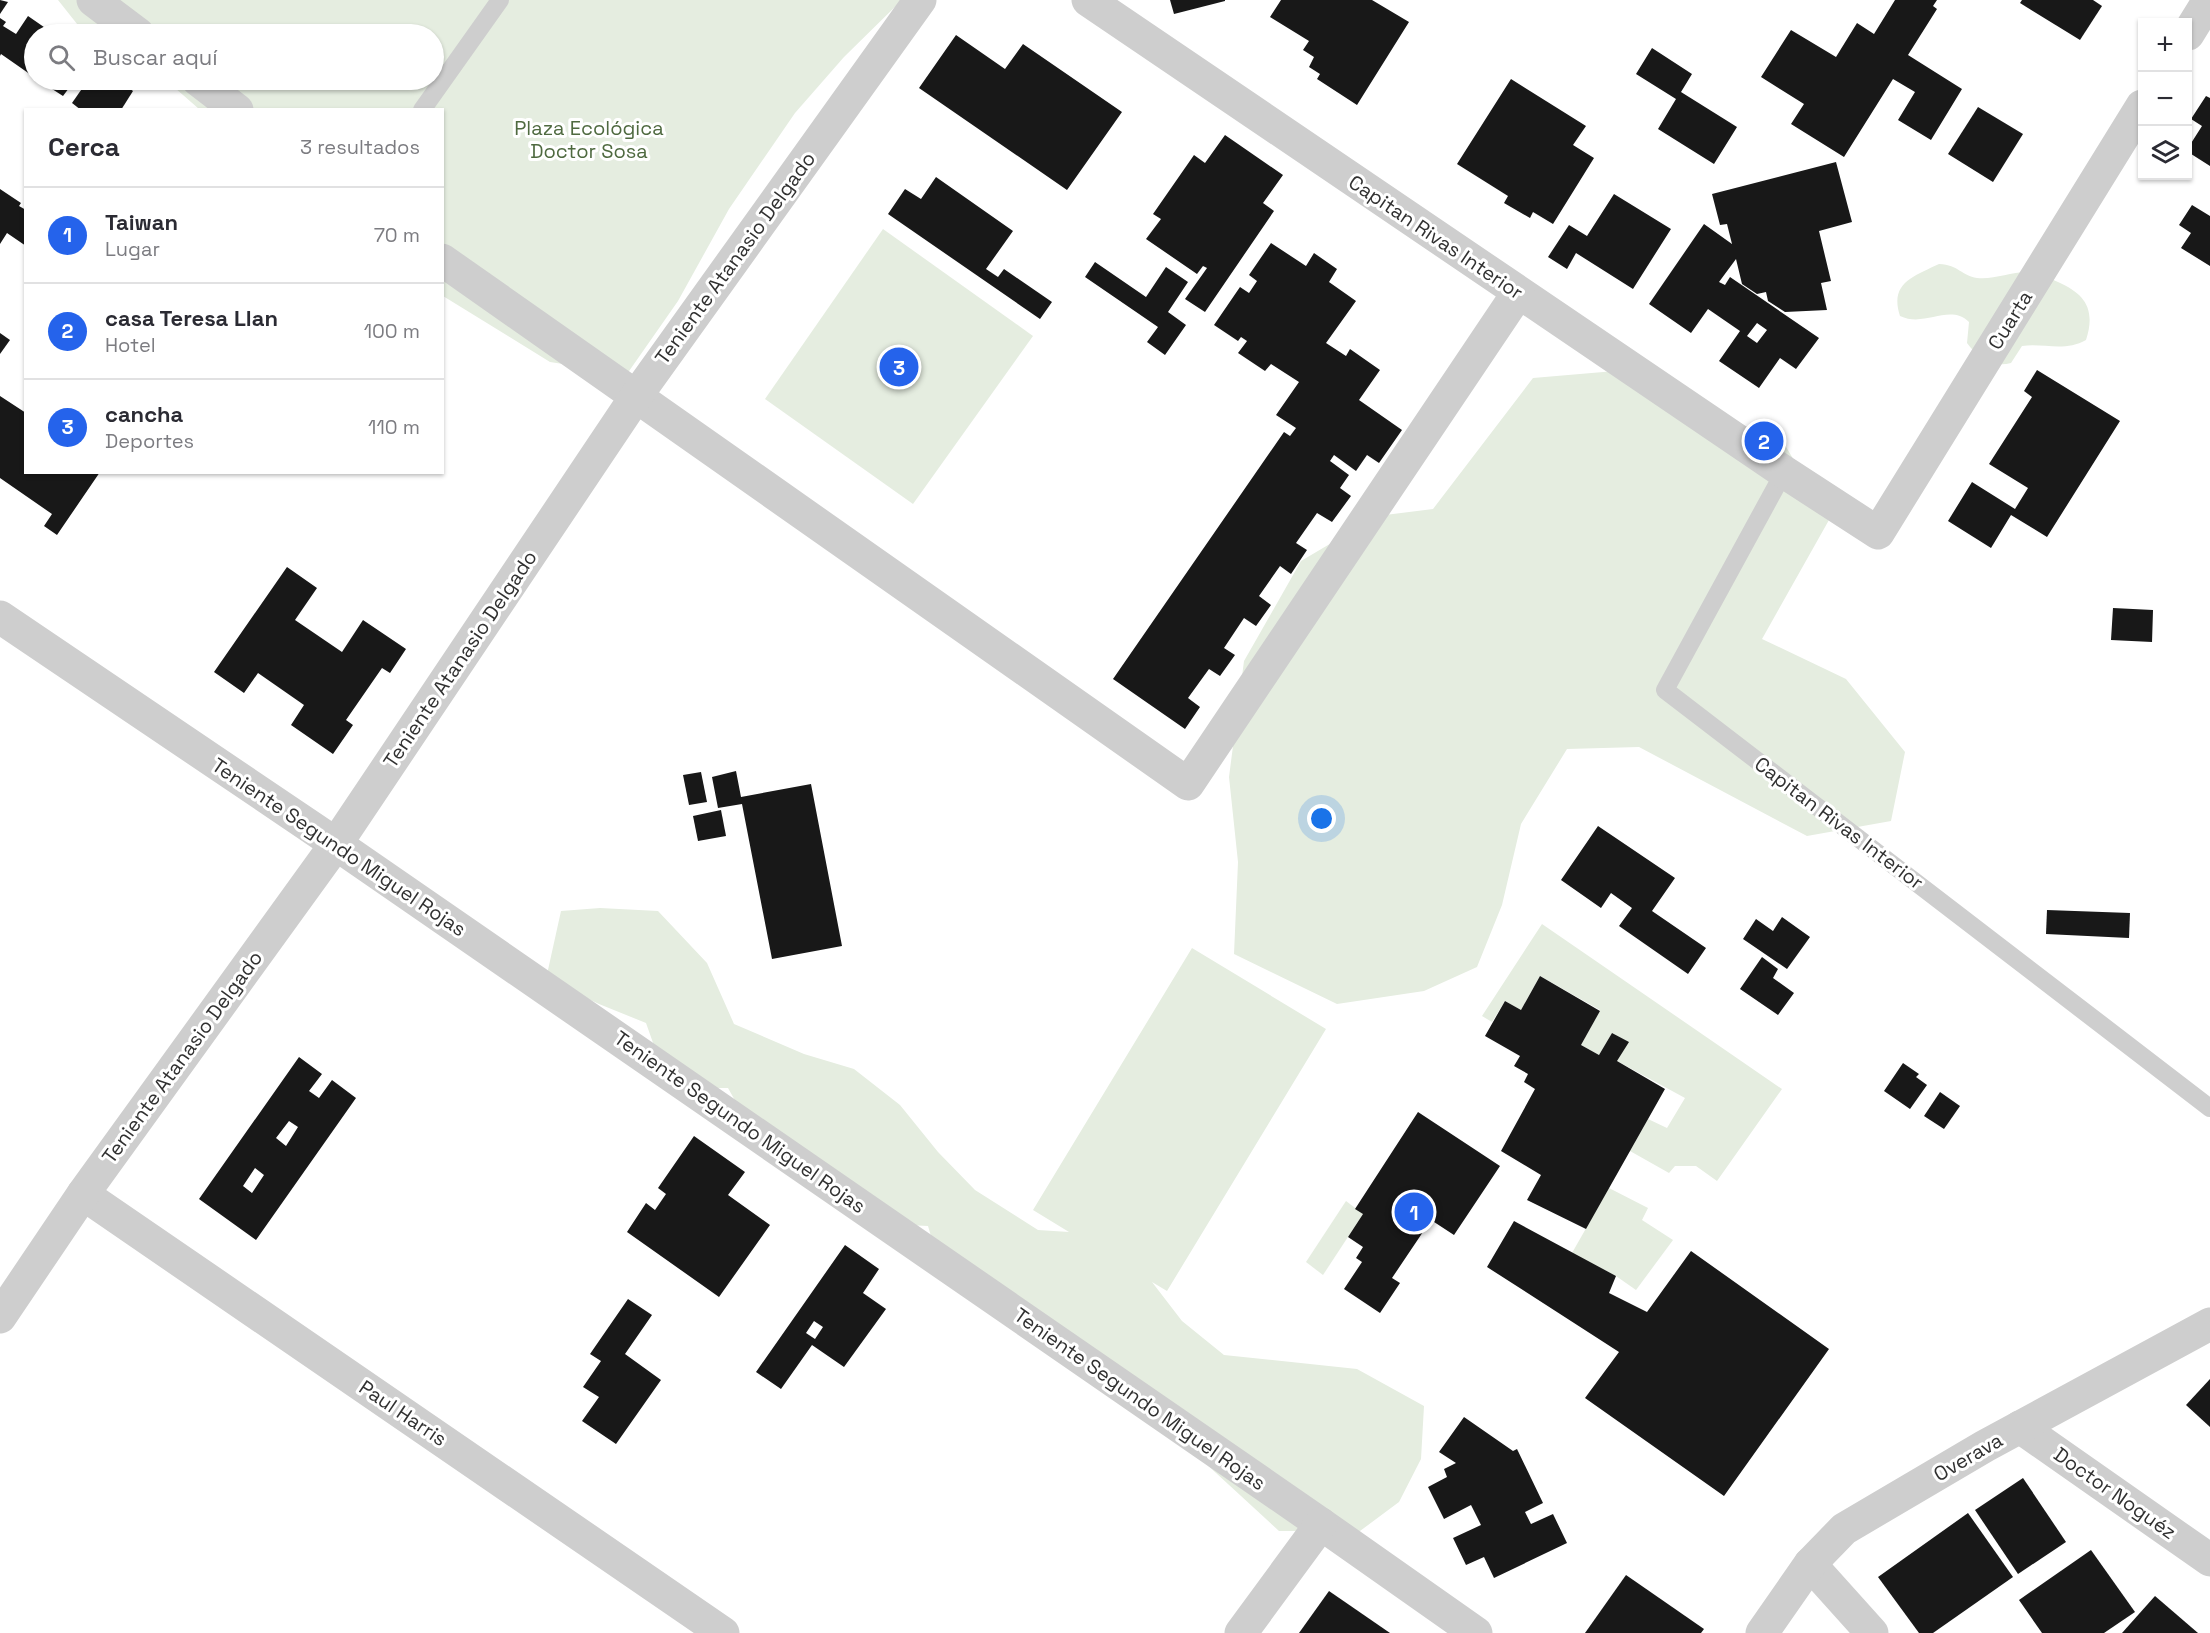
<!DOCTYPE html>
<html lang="es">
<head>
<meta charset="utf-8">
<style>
  body { margin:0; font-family:"Space Grotesk",sans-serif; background:#f2f2f3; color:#2b2b33 }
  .controls { position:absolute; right:18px; top:18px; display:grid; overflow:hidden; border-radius:0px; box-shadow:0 2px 4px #0004 }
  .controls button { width:54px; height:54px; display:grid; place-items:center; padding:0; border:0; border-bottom:2px solid #e1e1e2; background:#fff; color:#2b2b33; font:30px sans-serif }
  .you { position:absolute; left:1322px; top:819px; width:21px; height:21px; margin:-15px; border:4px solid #fff; border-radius:50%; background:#1a73e8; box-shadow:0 0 0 9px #1a73e833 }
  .badge { display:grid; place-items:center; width:39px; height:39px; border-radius:50%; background:#2563eb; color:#fff; font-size:20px; font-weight:700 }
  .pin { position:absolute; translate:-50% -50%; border:3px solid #fff; box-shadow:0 2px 6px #0006 }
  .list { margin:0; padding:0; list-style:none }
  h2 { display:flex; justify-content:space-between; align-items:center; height:78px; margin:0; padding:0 24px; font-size:26px }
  h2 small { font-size:20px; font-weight:400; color:#7c7c81 }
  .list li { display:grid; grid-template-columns:39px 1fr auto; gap:18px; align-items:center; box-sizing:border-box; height:96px; padding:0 24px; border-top:2px solid #e1e1e2 }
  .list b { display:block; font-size:22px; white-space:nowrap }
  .list p { margin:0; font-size:20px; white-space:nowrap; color:#7c7c81 }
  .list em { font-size:20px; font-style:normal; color:#7c7c81 }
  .icon { flex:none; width:33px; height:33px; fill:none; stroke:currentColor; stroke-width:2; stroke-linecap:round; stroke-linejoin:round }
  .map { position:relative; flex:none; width:2210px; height:1633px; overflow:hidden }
  .search { position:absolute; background:#fff; box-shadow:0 2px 4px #0004; left:24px; top:24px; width:420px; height:66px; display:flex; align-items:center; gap:15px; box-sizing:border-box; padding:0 21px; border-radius:33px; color:#7c7c81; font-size:22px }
  .panel { position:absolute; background:#fff; box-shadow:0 2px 4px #0004; left:24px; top:108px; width:420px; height:366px; border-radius:0px }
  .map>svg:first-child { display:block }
  .green { fill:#e5ede0 }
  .building { fill:#181818; fill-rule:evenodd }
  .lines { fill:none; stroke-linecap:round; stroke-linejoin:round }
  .service { stroke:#cecece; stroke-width:18 }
  .minor { stroke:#cecece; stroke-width:33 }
  .labels { text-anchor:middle; stroke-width:6; stroke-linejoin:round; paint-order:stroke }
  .park-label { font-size:20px; fill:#4f6a40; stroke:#fff }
  .street-label { font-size:20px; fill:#313131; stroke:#fff }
</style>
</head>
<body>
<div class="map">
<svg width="2210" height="1633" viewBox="0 0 2210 1633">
  <rect width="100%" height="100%" fill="#fff"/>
  <g class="green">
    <path d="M58,0H902L844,57L795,113L729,209L678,301L627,374L550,362L443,296L442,110L199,109L175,88L154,80H434V34H85Z"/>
    <path d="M883,229L1033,336L913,504L765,399Z"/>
    <path d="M1939,264C1959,265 1962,276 1977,278C1993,280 2010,272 2027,272C2037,272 2049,278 2058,282C2085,294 2096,309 2086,340C2065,352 2044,343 2022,346L2011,363C1993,368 1978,358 1967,343L1969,322C1949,303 1925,328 1900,316C1889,283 1914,276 1939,264Z"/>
    <path d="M1615,371L1724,432L1785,445L1829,520L1762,639L1846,679L1905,752L1891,821L1807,836L1639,747L1567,749L1521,824L1502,905L1477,967L1424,991L1337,1004L1234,954L1238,862L1229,777L1244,661L1301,561L1377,516L1433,509L1533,378Z"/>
    <path d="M600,908L658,911L707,963L734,1024L804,1054L854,1069L900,1105L938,1152L975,1190L1038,1230L1069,1232L1033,1210L1192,948L1326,1029L1167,1291L1152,1282L1182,1321L1224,1355L1357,1369L1424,1406L1421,1459L1399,1502L1360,1531H1279L1191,1450L944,1280L928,1226L867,1223L761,1147L728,1088H669L646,1023L599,1004L546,979L561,911Z"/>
    <path d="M1542,924L1782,1089L1717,1181L1696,1166H1675L1669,1173L1630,1151L1648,1119L1667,1128L1685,1098L1617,1061L1628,1042L1612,1033L1599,1055L1581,1045L1600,1010L1540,976L1521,1010L1505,1001L1492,1022L1482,1016Z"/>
    <path d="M1609,1188L1648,1208L1642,1220L1673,1240L1636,1290L1616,1276L1572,1253Z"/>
    <path d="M1346,1201L1363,1214L1323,1275L1306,1262Z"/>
  </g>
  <g class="building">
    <path d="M0,0L8,2L0,14Z"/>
    <path d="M1170,0H1225V1L1174,14Z"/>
    <path d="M1281,0H1372L1409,22L1357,105L1317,79L1320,74L1309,67L1314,57L1303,50L1309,41L1270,17Z"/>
    <path d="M1895,0H1937L1933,6L1937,9L1908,55L1962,89L1931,140L1898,120L1915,92L1893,79L1844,157L1791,124L1804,104L1761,77L1791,30L1836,57L1857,23L1874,34Z"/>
    <path d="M2022,0H2093L2102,6L2080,40L2020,3Z"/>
    <path d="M28,16L54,34H34V77L1,54L0,56V18L6,22L3,26L16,34Z"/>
    <path d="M956,35L1005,69L1023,44L1122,112L1067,190L919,88Z"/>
    <path d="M1652,48L1692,74L1681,92L1737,127L1714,164L1658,129L1676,99L1636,74Z"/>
    <path d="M1511,79L1586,126L1573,145L1594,158L1553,224L1533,212L1530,218L1504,203L1508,196L1457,164Z"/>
    <path d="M38,80H75L63,96Z"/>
    <path d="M88,80H118L133,91L121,110H81L72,103Z"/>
    <path d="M2206,96L2210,98V166L2188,152V148L2202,126L2191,119Z"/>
    <path d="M1978,107L2023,134L1993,182L1948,154Z"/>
    <path d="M1225,135L1283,175L1263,203L1274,211L1205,312L1185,299L1207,268L1203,266L1197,274L1146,239L1161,219L1153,214L1194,155L1205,163Z"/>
    <path d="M1836,162L1852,222L1819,231L1831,281L1821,283L1827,310L1785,312L1768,301L1766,292L1757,294L1742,284L1736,259L1719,282L1725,285L1730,277L1819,338L1796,369L1780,358L1759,388L1719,361L1740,331L1708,309L1691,333L1649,304L1704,224L1732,244L1727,224L1720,225L1712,194ZM1757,323L1767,330L1757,343L1747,336Z"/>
    <path d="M936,177L1013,231L986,269L998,277L1004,269L1052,302L1040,319L888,214L905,189L921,199Z"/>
    <path d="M0,189L21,203L19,206L26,210V246L7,233L0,244Z"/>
    <path d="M1614,194L1671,229L1633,289L1576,253L1567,269L1548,257L1569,225L1587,236Z"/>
    <path d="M2192,205L2210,216V266L2181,248L2191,233L2179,225Z"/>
    <path d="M1271,243L1306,266L1314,253L1337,269L1329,282L1356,301L1326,343L1346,356L1350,349L1380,370L1359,400L1402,430L1379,463L1367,455L1356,471L1334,455L1330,461L1349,475L1340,488L1351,496L1332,522L1317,513L1296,543L1307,550L1291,574L1280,566L1259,596L1271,605L1256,626L1244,618L1224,648L1235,655L1220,676L1209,669L1188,698L1200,707L1185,729L1113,679L1284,432L1290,436L1296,428L1276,415L1299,382L1271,364L1265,371L1238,353L1247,341L1241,337L1238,341L1214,325L1240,287L1249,293L1257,281L1249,275Z"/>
    <path d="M1095,262L1146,297L1166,267L1188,282L1168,312L1186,325L1165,355L1147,342L1158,327L1085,277Z"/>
    <path d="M0,333L10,340L0,354Z"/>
    <path d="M2037,370L2120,421L2047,537L2011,515L1991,548L1948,521L1972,482L2015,509L2028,488L1989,464L2032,397L2024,391Z"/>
    <path d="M0,396L26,413V472H100L57,535L44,526L52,514L0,478Z"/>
    <path d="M287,567L317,588L295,620L342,652L363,620L406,649L390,673L382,668L346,720L353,725L333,754L291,725L304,705L258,673L244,693L214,672Z"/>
    <path d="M2113,608L2153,610L2152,642L2111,640Z"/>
    <path d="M736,771L741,797L811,784L842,946L772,959L742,804L718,808L712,777Z"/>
    <path d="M701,772L707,802L689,805L683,775Z"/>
    <path d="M721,810L726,836L698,841L693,816Z"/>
    <path d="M1598,826L1675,878L1652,911L1706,948L1688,974L1619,926L1632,908L1611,893L1601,908L1561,880Z"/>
    <path d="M2047,910L2130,913L2129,938L2046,934Z"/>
    <path d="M1782,917L1810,937L1787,969L1743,939L1756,919L1773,931Z"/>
    <path d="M1762,957L1778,969L1773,978L1794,993L1778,1015L1740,989Z"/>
    <path d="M1540,976L1600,1011L1581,1045L1599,1055L1612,1033L1629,1042L1617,1061L1665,1089L1586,1229L1527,1200L1541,1175L1501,1151L1535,1089L1524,1082L1528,1074L1514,1066L1520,1056L1485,1036L1505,1001L1521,1010Z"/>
    <path d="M299,1057L322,1074L309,1091L319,1098L332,1080L356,1098L256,1240L199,1199ZM289,1121L298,1127L286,1146L276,1138ZM255,1168L264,1175L252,1193L243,1186Z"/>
    <path d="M1903,1063L1919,1074L1916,1077L1927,1085L1910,1109L1884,1091Z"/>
    <path d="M1940,1092L1960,1106L1944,1129L1924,1116Z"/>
    <path d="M1418,1112L1500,1166L1454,1235L1431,1220L1392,1278L1400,1283L1380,1313L1344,1289L1362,1262L1356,1258L1363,1247L1348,1237L1363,1214L1355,1209Z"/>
    <path d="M694,1136L745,1172L728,1195L770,1225L719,1297L627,1232L646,1203L655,1210L666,1194L658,1188Z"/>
    <path d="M1514,1221L1616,1276L1609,1293L1647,1312L1691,1251L1829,1349L1724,1496L1585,1398L1619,1352L1487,1267Z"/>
    <path d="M845,1245L879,1269L863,1293L886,1309L844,1367L812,1345L781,1389L756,1372ZM814,1321L823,1327L815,1339L806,1333Z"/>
    <path d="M628,1299L652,1315L625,1354L661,1380L616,1444L582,1421L599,1397L583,1387L601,1361L590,1354Z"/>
    <path d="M2210,1379V1427L2186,1405Z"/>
    <path d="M1464,1417L1513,1451L1517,1449L1543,1503L1525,1512L1531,1524L1553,1514L1567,1543L1494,1578L1484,1557L1466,1565L1453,1538L1481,1525L1471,1505L1444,1519L1428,1487L1447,1477L1444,1469L1456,1463L1439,1452Z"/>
    <path d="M2023,1478L2066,1542L2018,1574L1975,1510Z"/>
    <path d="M1968,1513L2013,1577L1933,1633H1919L1878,1577Z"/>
    <path d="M2091,1550L2135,1612L2104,1633H2042L2019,1600Z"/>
    <path d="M1626,1575L1704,1629L1701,1633H1585Z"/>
    <path d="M1329,1591L1390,1633H1299Z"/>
    <path d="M2155,1596L2198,1633H2122Z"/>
  </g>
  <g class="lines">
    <g class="service">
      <path d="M422,110L500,0"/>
      <path d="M1784,472L1665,690L2210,1108"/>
    </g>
    <g class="minor">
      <path d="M93,0L138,34"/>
      <path d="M1088,0L1784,472L1878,533L2142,106"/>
      <path d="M2188,34L2209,0"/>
      <path d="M198,80L237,110"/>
      <path d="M442,260L1188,784L1518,293"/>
      <path d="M0,617L336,844L1321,1524L1476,1633"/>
      <path d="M83,1194L723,1633"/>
      <path d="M0,1317L83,1194L336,844L637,395L920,0"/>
      <path d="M2020,1427L2210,1560"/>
      <path d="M1810,1564L1872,1633"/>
      <path d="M1241,1633L1321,1524"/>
      <path d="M1762,1633L1810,1564L1844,1529L1985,1446L2210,1324"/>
    </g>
  </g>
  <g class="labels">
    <g class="park-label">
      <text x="589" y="135">Plaza Ecológica<tspan x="589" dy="23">Doctor Sosa</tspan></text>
    </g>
    <g class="street-label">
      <text transform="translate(1436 237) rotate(34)" y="7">Capitan Rivas Interior</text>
      <text transform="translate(735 258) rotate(-54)" y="7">Teniente Atanasio Delgado</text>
      <text transform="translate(2010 320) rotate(-58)" y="7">Cuarta</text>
      <text transform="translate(460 659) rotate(-56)" y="7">Teniente Atanasio Delgado</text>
      <text transform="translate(1839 823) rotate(37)" y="7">Capitan Rivas Interior</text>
      <text transform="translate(339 847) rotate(34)" y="7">Teniente Segundo Miguel Rojas</text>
      <text transform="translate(182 1057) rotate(-54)" y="7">Teniente Atanasio Delgado</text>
      <text transform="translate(740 1122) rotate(35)" y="7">Teniente Segundo Miguel Rojas</text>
      <text transform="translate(1140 1399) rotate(35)" y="7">Teniente Segundo Miguel Rojas</text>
      <text transform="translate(403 1413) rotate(34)" y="7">Paul Harris</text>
      <text transform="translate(1968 1457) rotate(-30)" y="7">Overava</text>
      <text transform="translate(2115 1493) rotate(35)" y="7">Doctor Noguéz</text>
    </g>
  </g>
</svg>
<div class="controls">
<button>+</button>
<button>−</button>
<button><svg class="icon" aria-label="layers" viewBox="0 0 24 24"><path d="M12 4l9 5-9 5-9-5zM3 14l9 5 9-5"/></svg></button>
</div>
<div class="you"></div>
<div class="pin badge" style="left:1414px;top:1212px">1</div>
<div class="pin badge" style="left:1764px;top:441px">2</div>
<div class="pin badge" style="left:899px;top:367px">3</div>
<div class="search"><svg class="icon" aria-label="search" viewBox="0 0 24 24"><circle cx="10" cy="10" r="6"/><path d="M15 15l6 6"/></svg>Buscar aquí</div>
<section class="panel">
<h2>Cerca<small>3 resultados</small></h2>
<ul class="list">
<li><span class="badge">1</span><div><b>Taiwan</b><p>Lugar</p></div><em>70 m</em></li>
<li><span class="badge">2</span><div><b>casa Teresa Llan</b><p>Hotel</p></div><em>100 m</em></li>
<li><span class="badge">3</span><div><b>cancha</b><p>Deportes</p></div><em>110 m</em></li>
</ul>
</section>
</div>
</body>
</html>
